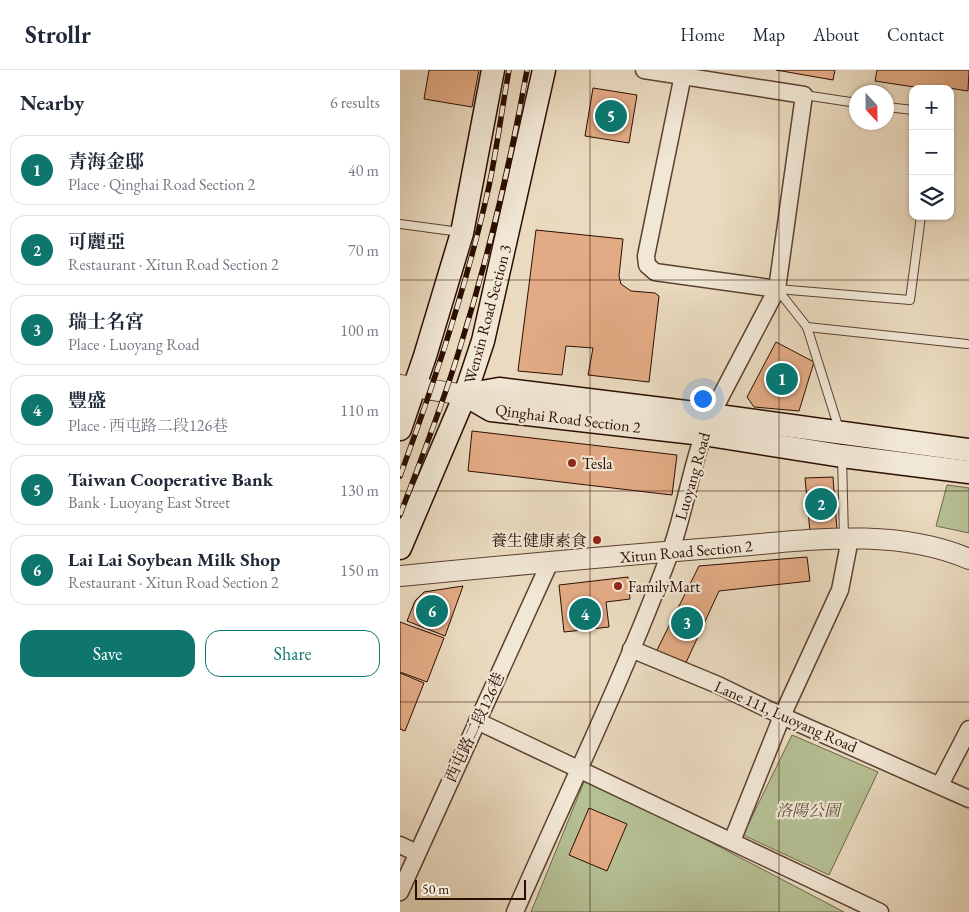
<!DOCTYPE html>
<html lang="en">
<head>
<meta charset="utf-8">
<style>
  body { margin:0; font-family:"EB Garamond","Noto Serif TC",serif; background:#f6f6f7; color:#1f2937 }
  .controls { position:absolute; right:15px; top:15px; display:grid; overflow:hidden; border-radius:10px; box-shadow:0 1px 4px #0004 }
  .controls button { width:45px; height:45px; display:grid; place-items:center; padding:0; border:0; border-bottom:1px solid #e0e1e3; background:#fff; color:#1f2937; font:25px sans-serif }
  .compass { position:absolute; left:449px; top:15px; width:45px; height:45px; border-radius:50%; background:#fff; box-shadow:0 1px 4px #0004; rotate:158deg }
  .scale { position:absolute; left:15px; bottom:12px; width:111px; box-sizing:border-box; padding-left:5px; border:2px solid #2b0e00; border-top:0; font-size:14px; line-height:18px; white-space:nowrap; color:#2b0e00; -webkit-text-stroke:4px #f1e7d5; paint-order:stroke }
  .you { position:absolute; left:302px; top:328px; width:18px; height:18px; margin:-12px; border:4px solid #fff; border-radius:50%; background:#1a73e8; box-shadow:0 0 0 8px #1a73e833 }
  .badge { display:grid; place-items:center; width:32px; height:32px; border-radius:50%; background:#0f766e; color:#fff; font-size:16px; font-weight:700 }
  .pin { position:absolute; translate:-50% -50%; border:2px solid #fff; box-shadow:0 1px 5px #0006 }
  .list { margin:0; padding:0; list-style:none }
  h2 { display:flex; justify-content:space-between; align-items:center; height:65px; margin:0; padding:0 20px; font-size:21px }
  h2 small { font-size:16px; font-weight:400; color:#747a83 }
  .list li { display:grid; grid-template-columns:32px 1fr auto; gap:15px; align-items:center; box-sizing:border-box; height:70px; margin:0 10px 10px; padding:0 10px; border:1px solid #e0e1e3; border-radius:15px }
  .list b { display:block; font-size:19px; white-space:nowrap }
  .list p { margin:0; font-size:16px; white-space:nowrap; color:#747a83 }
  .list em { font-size:16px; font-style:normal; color:#747a83 }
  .actions { display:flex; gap:10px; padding:15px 20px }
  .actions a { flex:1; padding:11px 0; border:1px solid #0f766e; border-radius:15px; text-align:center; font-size:18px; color:#0f766e }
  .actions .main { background:#0f766e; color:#fff }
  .icon { flex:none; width:28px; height:28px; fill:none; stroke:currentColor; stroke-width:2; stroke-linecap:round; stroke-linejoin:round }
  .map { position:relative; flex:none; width:569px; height:842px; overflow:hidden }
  header { display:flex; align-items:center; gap:30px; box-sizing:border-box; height:70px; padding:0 25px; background:#fff; border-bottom:1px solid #e0e1e3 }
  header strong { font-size:24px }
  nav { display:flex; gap:28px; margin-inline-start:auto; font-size:18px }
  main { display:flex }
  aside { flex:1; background:#fff }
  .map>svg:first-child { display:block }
  .green { fill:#b5c094; stroke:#70674a }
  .building { fill:#e3ab85; stroke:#2b0e00 }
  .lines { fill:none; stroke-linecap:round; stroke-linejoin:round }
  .service-casing { stroke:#5b4130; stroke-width:10 }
  .minor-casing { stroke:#5b4130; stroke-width:19 }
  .tertiary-casing { stroke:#5b4130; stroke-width:22 }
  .secondary-casing { stroke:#2b0e00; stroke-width:25 }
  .service { stroke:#f1e7d5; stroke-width:8 }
  .minor { stroke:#f1e7d5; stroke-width:16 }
  .tertiary { stroke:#f1e7d5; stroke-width:20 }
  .secondary { stroke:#f1e7d5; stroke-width:22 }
  .rail-casing { stroke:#2b0e00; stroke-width:5.5 }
  .rail { stroke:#f1e7d5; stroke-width:4; stroke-dasharray:11; stroke-linecap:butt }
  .grid { fill:none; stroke:#2b0e00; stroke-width:1; stroke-opacity:0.55 }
  .poi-dot { fill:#8f2418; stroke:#f1e7d5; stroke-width:2 }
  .labels { text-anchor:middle; stroke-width:4.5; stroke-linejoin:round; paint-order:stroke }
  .street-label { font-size:16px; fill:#2b0e00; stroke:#f1e7d5 }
  .poi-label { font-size:16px; fill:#2b0e00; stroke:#f1e7d5; text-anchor:start }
  .park-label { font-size:16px; font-style:italic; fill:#5b4c34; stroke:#f1e7d5 }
</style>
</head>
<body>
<header>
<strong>Strollr</strong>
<nav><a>Home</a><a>Map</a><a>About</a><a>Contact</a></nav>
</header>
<main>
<aside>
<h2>Nearby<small>6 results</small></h2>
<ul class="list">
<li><span class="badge">1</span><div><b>青海金邸</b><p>Place · Qinghai Road Section 2</p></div><em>40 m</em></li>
<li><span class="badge">2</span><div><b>可麗亞</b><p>Restaurant · Xitun Road Section 2</p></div><em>70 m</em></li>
<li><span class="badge">3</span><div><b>瑞士名宮</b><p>Place · Luoyang Road</p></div><em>100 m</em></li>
<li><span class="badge">4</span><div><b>豐盛</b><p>Place · 西屯路二段126巷</p></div><em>110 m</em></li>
<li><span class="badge">5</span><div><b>Taiwan Cooperative Bank</b><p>Bank · Luoyang East Street</p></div><em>130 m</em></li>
<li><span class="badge">6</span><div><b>Lai Lai Soybean Milk Shop</b><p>Restaurant · Xitun Road Section 2</p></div><em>150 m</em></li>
</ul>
<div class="actions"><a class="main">Save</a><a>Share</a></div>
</aside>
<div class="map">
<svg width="569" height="842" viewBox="0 0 569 842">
  <rect width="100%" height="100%" fill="#eadabf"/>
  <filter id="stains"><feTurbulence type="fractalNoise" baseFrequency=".004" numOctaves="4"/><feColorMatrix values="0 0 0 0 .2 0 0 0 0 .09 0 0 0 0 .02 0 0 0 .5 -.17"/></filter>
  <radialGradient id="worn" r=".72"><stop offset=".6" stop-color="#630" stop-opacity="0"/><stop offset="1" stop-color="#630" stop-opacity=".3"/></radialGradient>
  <g class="green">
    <path d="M547,415L569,418V463L536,456Z"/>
    <path d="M392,665L478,702L429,805L343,765Z"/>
    <path d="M186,707L444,842H131Z"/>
  </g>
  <g class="building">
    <path d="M29,0H79L72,37L24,29Z"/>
    <path d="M376,0H435L433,10Z"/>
    <path d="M477,0H569L568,21L549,18L527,19L475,11Z"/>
    <path d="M193,18L237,25L229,73L185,66Z"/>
    <path d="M136,160L223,169L219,206L221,214L231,221L255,223L259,226L249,312L188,305L193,278L166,276L162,305L118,301Z"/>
    <path d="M376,272L414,292L399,341L354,337L347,327Z"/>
    <path d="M72,361L277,385L272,425L68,401Z"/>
    <path d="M433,407L437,460L410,462L405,408Z"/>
    <path d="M407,487L410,511L319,521L284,597L254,586L299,496Z"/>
    <path d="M228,507L230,529L206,532L209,557L164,562L159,515Z"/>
    <path d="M63,516L45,566L7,551L15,531L24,522Z"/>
    <path d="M0,552L44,568L27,612L0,602Z"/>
    <path d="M0,603L24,613L5,661L0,659Z"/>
    <path d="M189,738L227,754L207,801L169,785Z"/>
  </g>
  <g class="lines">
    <defs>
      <g id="service">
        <path d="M404,25L457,33"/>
        <path d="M487,37L513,40"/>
        <path d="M0,154L60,162"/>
        <path d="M377,219L407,257L439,359"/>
        <path d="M377,219L510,230L521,146"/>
        <path d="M407,257L567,274"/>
        <path d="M442,387L444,468"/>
      </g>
      <g id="minor">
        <path d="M284,0L246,186L247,195L255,202L377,219"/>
        <path d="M231,579L318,615L382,646L569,729"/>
        <path d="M77,651L480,842"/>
        <path d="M540,715L569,659"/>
        <path d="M332,771L382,646L440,520L448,479L444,468"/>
        <path d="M0,775L17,783"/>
        <path d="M0,822L150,492"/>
        <path d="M115,842C167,723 225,605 270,483C286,438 292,389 311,345L377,219L404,25L244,0"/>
      </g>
      <g id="tertiary">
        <path d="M0,315L65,325"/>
        <path d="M0,506C105,496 209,486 314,478C398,472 489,455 569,489"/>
      </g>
      <g id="secondary">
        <path d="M65,325L91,340L303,364L442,386L569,402"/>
        <path d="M65,325L99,319L311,345L569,380"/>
        <path d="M0,359L25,286L62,163L93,0"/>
        <path d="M0,478L65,325L83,271L144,0"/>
      </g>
    </defs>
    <use href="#service" class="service-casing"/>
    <use href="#minor" class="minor-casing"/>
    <use href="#tertiary" class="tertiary-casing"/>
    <use href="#secondary" class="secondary-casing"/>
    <use href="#service" class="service"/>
    <use href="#minor" class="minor"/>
    <use href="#tertiary" class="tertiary"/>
    <use href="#secondary" class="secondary"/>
    <defs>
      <g id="rail">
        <path d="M0,406C35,311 67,215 89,116C97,78 102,38 109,0"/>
        <path d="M0,445C20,392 41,339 58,284C87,192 110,96 127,0"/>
      </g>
    </defs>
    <use href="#rail" class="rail-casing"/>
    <use href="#rail" class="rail"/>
  </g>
  <path class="grid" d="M190,0V842M379,0V842M0,210H569M0,421H569M0,632H569"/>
  <g class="poi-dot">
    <circle cx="172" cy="393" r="5"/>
    <circle cx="197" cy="470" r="5"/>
    <circle cx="218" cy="516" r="5"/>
  </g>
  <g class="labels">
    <g class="street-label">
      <text transform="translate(87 244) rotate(-75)" y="6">Wenxin Road Section 3</text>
      <text transform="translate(168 348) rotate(7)" y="6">Qinghai Road Section 2</text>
      <text transform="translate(292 406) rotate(-74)" y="6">Luoyang Road</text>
      <text transform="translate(286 481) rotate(-5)" y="6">Xitun Road Section 2</text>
      <text transform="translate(386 646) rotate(24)" y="6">Lane 111, Luoyang Road</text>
      <text transform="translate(74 657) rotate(-65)" y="6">西屯路二段126巷</text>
    </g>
    <g class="poi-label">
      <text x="182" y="399">Tesla</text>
      <text x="187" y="476" text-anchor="end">養生健康素食</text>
      <text x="228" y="522">FamilyMart</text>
    </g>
    <g class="park-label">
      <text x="408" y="746">洛陽公園</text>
    </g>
  </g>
  <rect width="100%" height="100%" filter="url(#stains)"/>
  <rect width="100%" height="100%" fill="url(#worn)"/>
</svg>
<div class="controls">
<button>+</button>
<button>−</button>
<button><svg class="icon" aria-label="layers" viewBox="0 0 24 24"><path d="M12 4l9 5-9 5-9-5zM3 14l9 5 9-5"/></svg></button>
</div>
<svg class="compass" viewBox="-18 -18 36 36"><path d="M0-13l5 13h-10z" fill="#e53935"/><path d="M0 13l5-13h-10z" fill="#747a83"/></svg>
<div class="scale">50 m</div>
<div class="you"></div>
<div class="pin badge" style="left:382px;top:309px">1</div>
<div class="pin badge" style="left:421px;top:434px">2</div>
<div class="pin badge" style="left:287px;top:553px">3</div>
<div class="pin badge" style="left:185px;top:544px">4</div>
<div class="pin badge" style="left:211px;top:46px">5</div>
<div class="pin badge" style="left:32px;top:541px">6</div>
</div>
</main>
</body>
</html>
